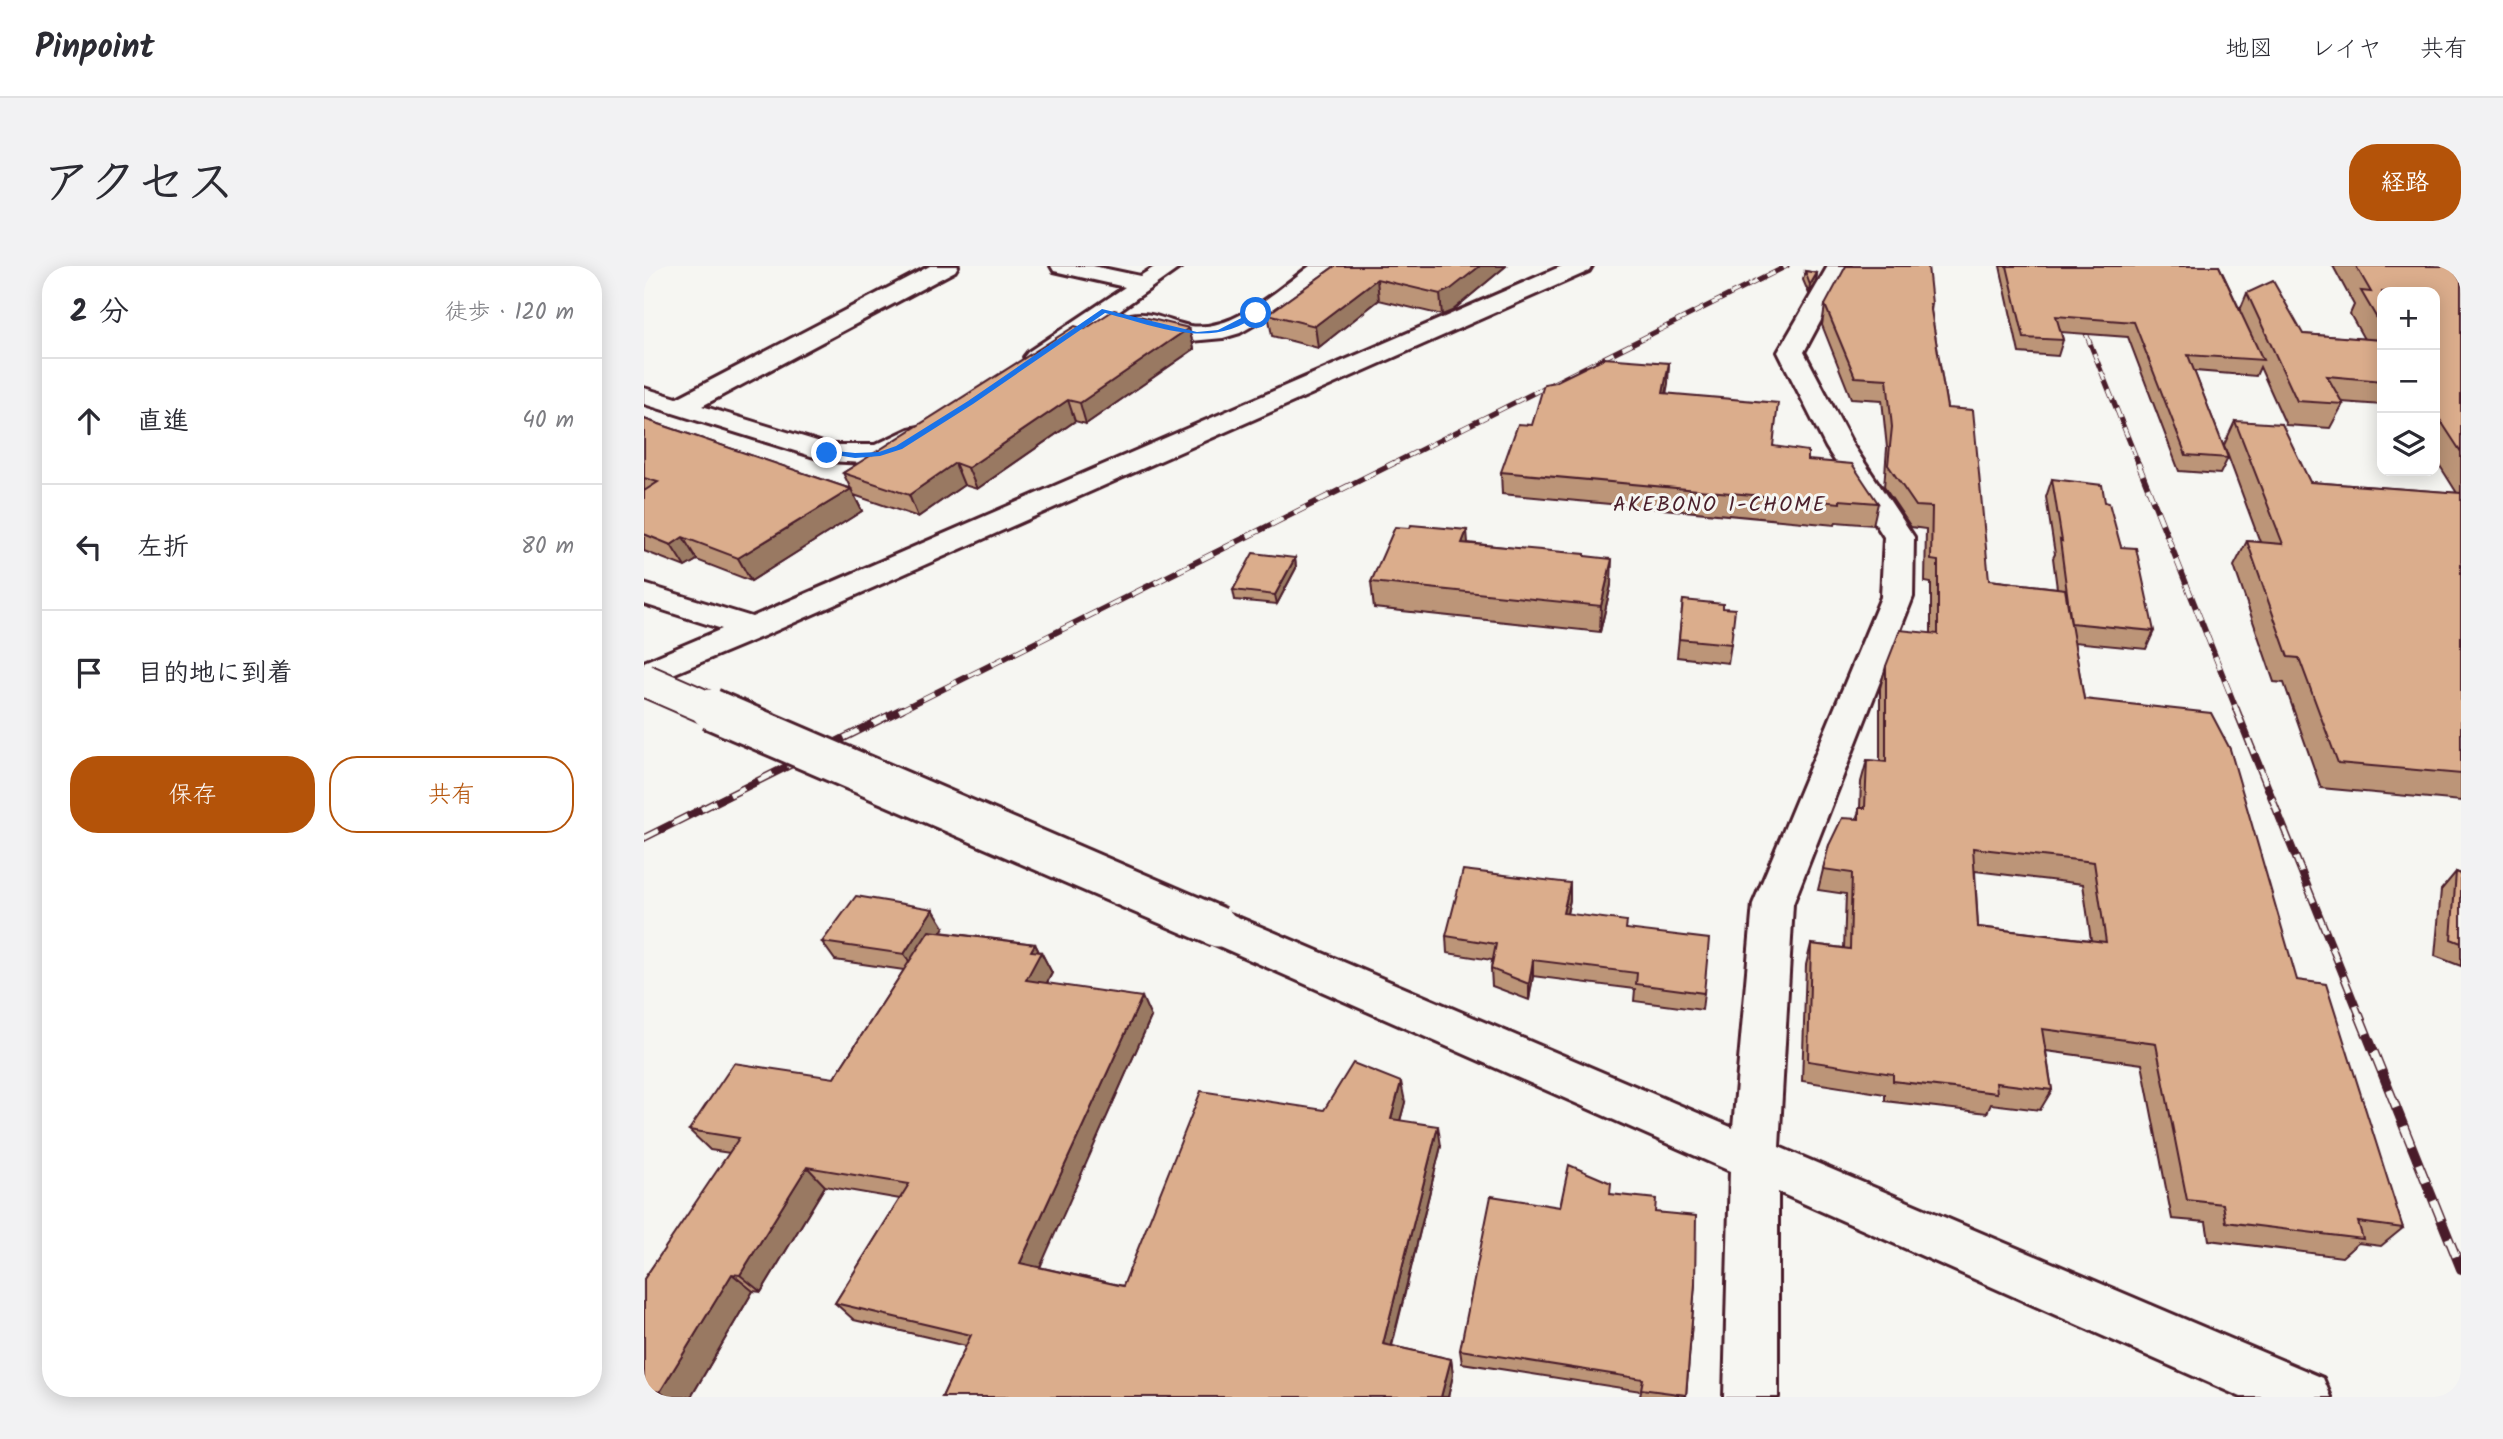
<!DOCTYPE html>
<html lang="ja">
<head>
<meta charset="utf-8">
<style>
  body { margin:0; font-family:Kalam,"Klee One",sans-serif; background:#f2f2f3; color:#2b2b33 }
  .controls { position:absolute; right:21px; top:21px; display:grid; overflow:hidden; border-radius:14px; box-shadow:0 4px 18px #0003 }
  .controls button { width:63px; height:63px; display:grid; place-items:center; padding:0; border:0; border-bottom:2px solid #e1e1e2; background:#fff; color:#2b2b33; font:35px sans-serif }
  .stop { position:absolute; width:21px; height:21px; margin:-16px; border:5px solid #1a73e8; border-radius:50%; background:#fff }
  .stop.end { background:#1a73e8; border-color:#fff; box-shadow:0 2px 7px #0008 }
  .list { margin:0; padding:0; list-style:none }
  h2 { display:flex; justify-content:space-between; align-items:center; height:91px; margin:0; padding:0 28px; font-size:30px }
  h2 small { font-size:23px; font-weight:400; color:#7c7c81 }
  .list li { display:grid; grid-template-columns:46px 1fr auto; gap:21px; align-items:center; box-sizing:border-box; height:126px; padding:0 28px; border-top:2px solid #e1e1e2 }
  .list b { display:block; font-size:26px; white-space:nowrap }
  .list em { font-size:23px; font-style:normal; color:#7c7c81 }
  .actions { display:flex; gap:14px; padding:21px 28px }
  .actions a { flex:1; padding:16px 0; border:2px solid #b45309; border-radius:28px; text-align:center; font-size:24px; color:#b45309 }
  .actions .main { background:#b45309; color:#fff }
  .icon { flex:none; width:38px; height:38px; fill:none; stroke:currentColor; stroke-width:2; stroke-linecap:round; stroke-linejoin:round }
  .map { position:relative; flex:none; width:1817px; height:1131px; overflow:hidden; border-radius:28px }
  header { display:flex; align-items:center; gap:42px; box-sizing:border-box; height:98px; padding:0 35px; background:#fff; border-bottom:2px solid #e1e1e2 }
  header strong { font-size:33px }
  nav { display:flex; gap:38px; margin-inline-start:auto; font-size:24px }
  .intro { display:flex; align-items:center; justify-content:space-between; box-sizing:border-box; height:168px; padding:0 42px }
  h1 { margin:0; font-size:49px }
  .button { padding:18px 32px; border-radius:28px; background:#b45309; color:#fff; font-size:24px; font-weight:700 }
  main { display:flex; gap:42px; padding:0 42px }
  aside { flex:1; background:#fff; border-radius:28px; box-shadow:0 4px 18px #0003 }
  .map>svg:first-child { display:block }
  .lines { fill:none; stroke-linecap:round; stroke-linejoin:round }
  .minor-casing { stroke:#4a1f2b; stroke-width:6 }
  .minor { fill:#f6f6f2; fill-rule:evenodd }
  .rail-far3-casing { stroke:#4a1f2b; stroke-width:5 }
  .rail-far2-casing { stroke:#4a1f2b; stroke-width:6 }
  .rail-far1-casing { stroke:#4a1f2b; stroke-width:8 }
  .rail-casing { stroke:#4a1f2b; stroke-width:10 }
  .rail-far3 { stroke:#f6f6f2; stroke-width:3.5; stroke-dasharray:10; stroke-linecap:butt }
  .rail-far2 { stroke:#f6f6f2; stroke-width:4.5; stroke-dasharray:13; stroke-linecap:butt }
  .rail-far1 { stroke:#f6f6f2; stroke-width:5; stroke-dasharray:16; stroke-linecap:butt }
  .rail { stroke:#f6f6f2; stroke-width:7; stroke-dasharray:20; stroke-linecap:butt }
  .minor-bridge-far1-casing { stroke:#4a1f2b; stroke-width:36; stroke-linecap:butt }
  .minor-bridge-casing { stroke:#4a1f2b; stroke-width:45; stroke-linecap:butt }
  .minor-bridge-far1 { stroke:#f6f6f2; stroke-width:32 }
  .minor-bridge { stroke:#f6f6f2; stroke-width:39 }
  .wall { fill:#bc9578; stroke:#4a1f2b; stroke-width:2; fill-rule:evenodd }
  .shaded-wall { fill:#997962; stroke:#4a1f2b; stroke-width:2 }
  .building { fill:#dbad8c; stroke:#4a1f2b; stroke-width:2; fill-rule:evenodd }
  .route { fill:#1a73e8 }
  .labels { text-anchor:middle; stroke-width:6; stroke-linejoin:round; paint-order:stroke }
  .far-neighbourhood-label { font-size:21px; letter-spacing:2px; fill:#4a1f2b; stroke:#f6f6f2 }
</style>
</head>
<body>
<header>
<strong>Pinpoint</strong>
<nav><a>地図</a><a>レイヤ</a><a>共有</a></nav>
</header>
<div class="intro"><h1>アクセス</h1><a class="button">経路</a></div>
<main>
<aside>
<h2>2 分<small>徒歩 · 120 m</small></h2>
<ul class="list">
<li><svg class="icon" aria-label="ahead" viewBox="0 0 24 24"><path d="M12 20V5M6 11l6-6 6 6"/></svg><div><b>直進</b></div><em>40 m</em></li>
<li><svg class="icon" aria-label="left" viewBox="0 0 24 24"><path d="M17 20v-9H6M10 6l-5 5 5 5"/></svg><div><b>左折</b></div><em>80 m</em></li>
<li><svg class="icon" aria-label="arrive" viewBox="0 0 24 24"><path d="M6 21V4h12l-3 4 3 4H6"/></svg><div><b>目的地に到着</b></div></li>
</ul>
<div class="actions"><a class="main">保存</a><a>共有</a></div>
</aside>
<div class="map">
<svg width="1817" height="1131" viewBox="0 0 1817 1131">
  <rect width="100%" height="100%" fill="#f6f6f2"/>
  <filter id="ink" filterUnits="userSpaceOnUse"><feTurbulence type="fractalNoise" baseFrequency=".0143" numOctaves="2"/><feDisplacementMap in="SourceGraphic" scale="14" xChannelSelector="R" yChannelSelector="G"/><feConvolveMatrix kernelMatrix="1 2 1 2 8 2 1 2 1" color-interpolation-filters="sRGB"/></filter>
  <g filter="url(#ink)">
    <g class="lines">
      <defs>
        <g id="minor">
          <path d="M286,0H314L311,5L58,140L186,179H231L265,163L275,161L285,163L289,169L273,182L252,191L221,197L183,195L0,138V122L33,132Z"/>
          <path d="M407,0H449L496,10L512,0H538L402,96L393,99L384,96L380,91L384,86L481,21L410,5Z"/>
          <path d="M666,0H692L629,48L596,67L579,72L547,75L487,59L484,54L487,49C507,44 527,57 546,60C590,66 633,24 666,0Z"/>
          <path d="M918,0H948L945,5L122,369L0,420V396L78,363L0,338V318L108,351Z"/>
          <path d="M1184,0H1206L1160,86L1210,181L1270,271L1269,331L1149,638L1135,881L1679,1112L1687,1131H1597L1134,926V1131H1080L1086,905L559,673L553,661L559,649L574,645L589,649L1089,862L1109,638L1237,331L1240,271L1182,181L1134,86Z"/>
        </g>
      </defs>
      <use href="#minor" class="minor-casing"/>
      <use href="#minor" class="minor"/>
      <defs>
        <g id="rail-far3">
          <path d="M1435,50L1495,199"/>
          <path d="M746,199L1143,0"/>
        </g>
        <g id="rail-far2">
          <path d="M1494,197L1593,445"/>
          <path d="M255,445L750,197"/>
        </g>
        <g id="rail-far1">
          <path d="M1592,443L1716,751"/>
          <path d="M0,572L258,443"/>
        </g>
        <path id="rail" d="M1715,749L1817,1003"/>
      </defs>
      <use href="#rail-far3" class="rail-far3-casing"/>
      <use href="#rail-far2" class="rail-far2-casing"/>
      <use href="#rail-far1" class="rail-far1-casing"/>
      <use href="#rail" class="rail-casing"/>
      <use href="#rail-far3" class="rail-far3"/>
      <use href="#rail-far2" class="rail-far2"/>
      <use href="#rail-far1" class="rail-far1"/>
      <use href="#rail" class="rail"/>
      <defs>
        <path id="minor-bridge-far1" d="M0,414L71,445"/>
        <path id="minor-bridge" d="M67,443L574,661"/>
      </defs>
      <use href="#minor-bridge-far1" class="minor-bridge-far1-casing"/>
      <use href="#minor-bridge" class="minor-bridge-casing"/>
      <use href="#minor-bridge-far1" class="minor-bridge-far1"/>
      <use href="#minor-bridge" class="minor-bridge"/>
    </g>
    <g class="wall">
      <path d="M691,0H862L808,45L798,49L735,34L674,82L628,70L624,48Z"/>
      <path d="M1356,0H1575L1596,44L1603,27L1659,68L1720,73L1706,48L1710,39L1689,0H1807L1817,14V535L1677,522L1640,417L1630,416L1590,300L1603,275L1616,276L1580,179L1591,155L1666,216L1813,227L1791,192V26H1738V139L1697,136L1699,138L1686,162L1642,159L1616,101L1612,110L1550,105L1584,192L1576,208L1535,205L1484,71L1417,66L1419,74L1414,90L1375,87Z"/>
      <path d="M1161,5L1173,7L1172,15L1165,28L1159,14Z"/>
      <path d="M1288,38L1287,45L1303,142L1345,314L1413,322L1409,292L1411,288L1402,231L1408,213L1461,236L1477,281L1510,365L1502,383L1430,376L1440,433L1653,714L1759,962L1737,980L1714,977L1698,991L1565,974L1562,956L1528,953L1498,798L1402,785L1408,824L1396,844L1347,838L1343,847L1241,835V828L1158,815L1162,699L1167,678L1200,682L1202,628L1174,624L1185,579L1212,553L1216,542L1217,516L1223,494L1236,495V422L1242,400L1287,368V317L1281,316L1282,263L1267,261L1240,221L1243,182L1238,134L1207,132L1178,59L1181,39ZM1331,605L1439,618L1447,674L1334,661Z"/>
      <path d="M545,62L550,83L442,158L431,155L333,223L320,219L274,251L210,229L218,245L107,315L53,294L41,301L0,285V153L207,223L199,207L441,63Z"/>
      <path d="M1025,97L1022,127L1129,180L1164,194L1234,237L1229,259L1192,256L1191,259L858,228L857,206L888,159Z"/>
      <path d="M824,277L941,290L967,319L956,366L730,342L727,316Z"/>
      <path d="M651,292L652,302L633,338L591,334L589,324Z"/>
      <path d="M1039,334L1079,342L1087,378L1084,397L1033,391Z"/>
      <path d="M1812,606L1817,608V700L1791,690L1797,624Z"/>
      <path d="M926,617V634L923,648L983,663L1060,727L1058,744L990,735L991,723L889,710L885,734L848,720L847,703L848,694L803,687L802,670Z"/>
      <path d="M300,661L296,666L391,678L395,686H397L408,707L403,717L507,751L395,1001L479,1020L680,844L761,836L756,855L797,880L748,1080L807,1093L809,1109L804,1131H298L322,1080L210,1054L191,1037L256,933L181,920L117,1026L109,1025L47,1131H0V1013L86,887L66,884L45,864L190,812L260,704L191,694L178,676Z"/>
      <path d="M966,928L1011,946L1051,1018L1042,1131H996L997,1125L818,1097L816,1084Z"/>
    </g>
    <g class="shaded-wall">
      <path d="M836,0H862L808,45L798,49L796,28Z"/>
      <path d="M1173,7L1172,15L1165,28L1166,19Z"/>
      <path d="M733,13L735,34L674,82L671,60Z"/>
      <path d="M545,62L550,83L442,158L436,137Z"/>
      <path d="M1025,97L1024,118L1018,148L1019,127Z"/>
      <path d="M424,134L431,155L333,223L324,202Z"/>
      <path d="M311,197L320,219L274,251L265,229Z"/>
      <path d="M207,223L218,245L107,315L94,292Z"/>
      <path d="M823,264L825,289L818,277Z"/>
      <path d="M39,271L53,294L41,301L27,279Z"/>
      <path d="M651,292L652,302L633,338L631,329Z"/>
      <path d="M968,293L967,319L956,366L957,340Z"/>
      <path d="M926,617V634L919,664V647Z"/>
      <path d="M289,643L300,661L272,705L260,688Z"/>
      <path d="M391,678L396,688L397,686L408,707L393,735L382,714L387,685Z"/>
      <path d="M889,694V710L885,734V718Z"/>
      <path d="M498,731L507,751L390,1015L376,997Z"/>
      <path d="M757,816L761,836L751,873L747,853Z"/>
      <path d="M794,860L797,880L744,1094L739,1078Z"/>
      <path d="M163,901L181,920L117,1026L96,1009Z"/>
      <path d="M88,1008L109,1025L47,1131H24L16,1126Z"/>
      <path d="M807,1093L809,1109L804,1131H797Z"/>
    </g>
    <g class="building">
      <path d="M691,0H836L807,23L796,28L733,13L671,60L624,48Z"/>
      <path d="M1202,0H1284L1288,38H1286L1303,142L1329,144L1345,314L1421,323L1440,433L1567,447L1586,483L1653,714L1682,718L1759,962L1714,956L1719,973L1582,956L1579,938L1543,934L1512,778L1398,763L1408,824L1352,817L1353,827L1249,815V808L1164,795L1167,678L1206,683L1208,607L1179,603L1185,579L1198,552L1215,553V542H1221L1223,494L1242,496V400L1256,364L1294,368V295L1287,294L1288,241L1272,240L1244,199L1248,161L1243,113L1211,111L1181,39ZM1329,582L1450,596L1462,676L1334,661Z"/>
      <path d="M1363,0H1575L1619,94L1544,89L1584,192L1542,189L1490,56L1412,50L1419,74L1380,72Z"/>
      <path d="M1712,0H1807L1817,14V186L1791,146V26H1738V61L1717,25L1727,26Z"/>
      <path d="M1161,5L1173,7L1166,19Z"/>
      <path d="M1629,15L1659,68L1738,74V115L1683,110L1699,138L1653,135L1603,27Z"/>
      <path d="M470,44L545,62L436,137L424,134L324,202L311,197L265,229L199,207L431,60L441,63Z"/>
      <path d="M960,92L1025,97L1019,127L1134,137L1129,180L1164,185V194L1208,198L1234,237L1196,234V237L857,206L874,158L888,159L900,118L911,116Z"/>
      <path d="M0,153L207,223L94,292L39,271L27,279L0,268V225L14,216L0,212Z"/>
      <path d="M1591,155L1638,158L1666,216L1817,227V508L1694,497L1655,392L1644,391L1603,275L1639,278Z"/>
      <path d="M1408,213L1458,219L1461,236L1465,237L1477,281L1492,282L1510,365L1427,357L1416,274L1418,275Z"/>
      <path d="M767,259L823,264L818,277L941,288V290L968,293L957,340L727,316L751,261L766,262Z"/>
      <path d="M609,287L651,292L631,329L589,324Z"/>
      <path d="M1039,334L1079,338V342L1091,343L1087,378L1035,373Z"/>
      <path d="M819,604L926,617L919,647L983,655L982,663L1065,673L1060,727L992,718L993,707L889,694L885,718L847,703L852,678L802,670Z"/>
      <path d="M1812,606L1817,608V677L1807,673Z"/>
      <path d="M212,630L289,643L260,688L178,676Z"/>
      <path d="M285,665L391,678L387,685L397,686L382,714L498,731L376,997L479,1020L557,825L680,844L709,797L757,816L747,853L794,860L739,1078L807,1093L797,1131H298L327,1069L191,1037L265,918L163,901L96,1009L88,1008L16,1126L0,1123V1013L95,872L45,864L90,797L190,812Z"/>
      <path d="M925,899L967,917L966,928L1012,933L1011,946L1052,950L1051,1018L1042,1129L997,1123L999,1113L816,1084L847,930L916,941Z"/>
    </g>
  </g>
  <path class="route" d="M458,43L553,66L574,64L609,46L615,47C570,86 512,60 461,47L329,138L258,183L236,190L211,192L179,187L183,184L211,187L235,186L252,180L324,135Z"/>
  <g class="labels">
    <g class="far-neighbourhood-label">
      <text x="1076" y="245">AKEBONO 1-CHOME</text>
    </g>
  </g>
</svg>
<div class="controls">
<button>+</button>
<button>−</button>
<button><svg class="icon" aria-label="layers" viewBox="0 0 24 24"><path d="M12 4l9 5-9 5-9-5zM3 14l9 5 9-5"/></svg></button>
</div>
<div class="stop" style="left:612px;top:47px"></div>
<div class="stop end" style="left:183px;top:187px"></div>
</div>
</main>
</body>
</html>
